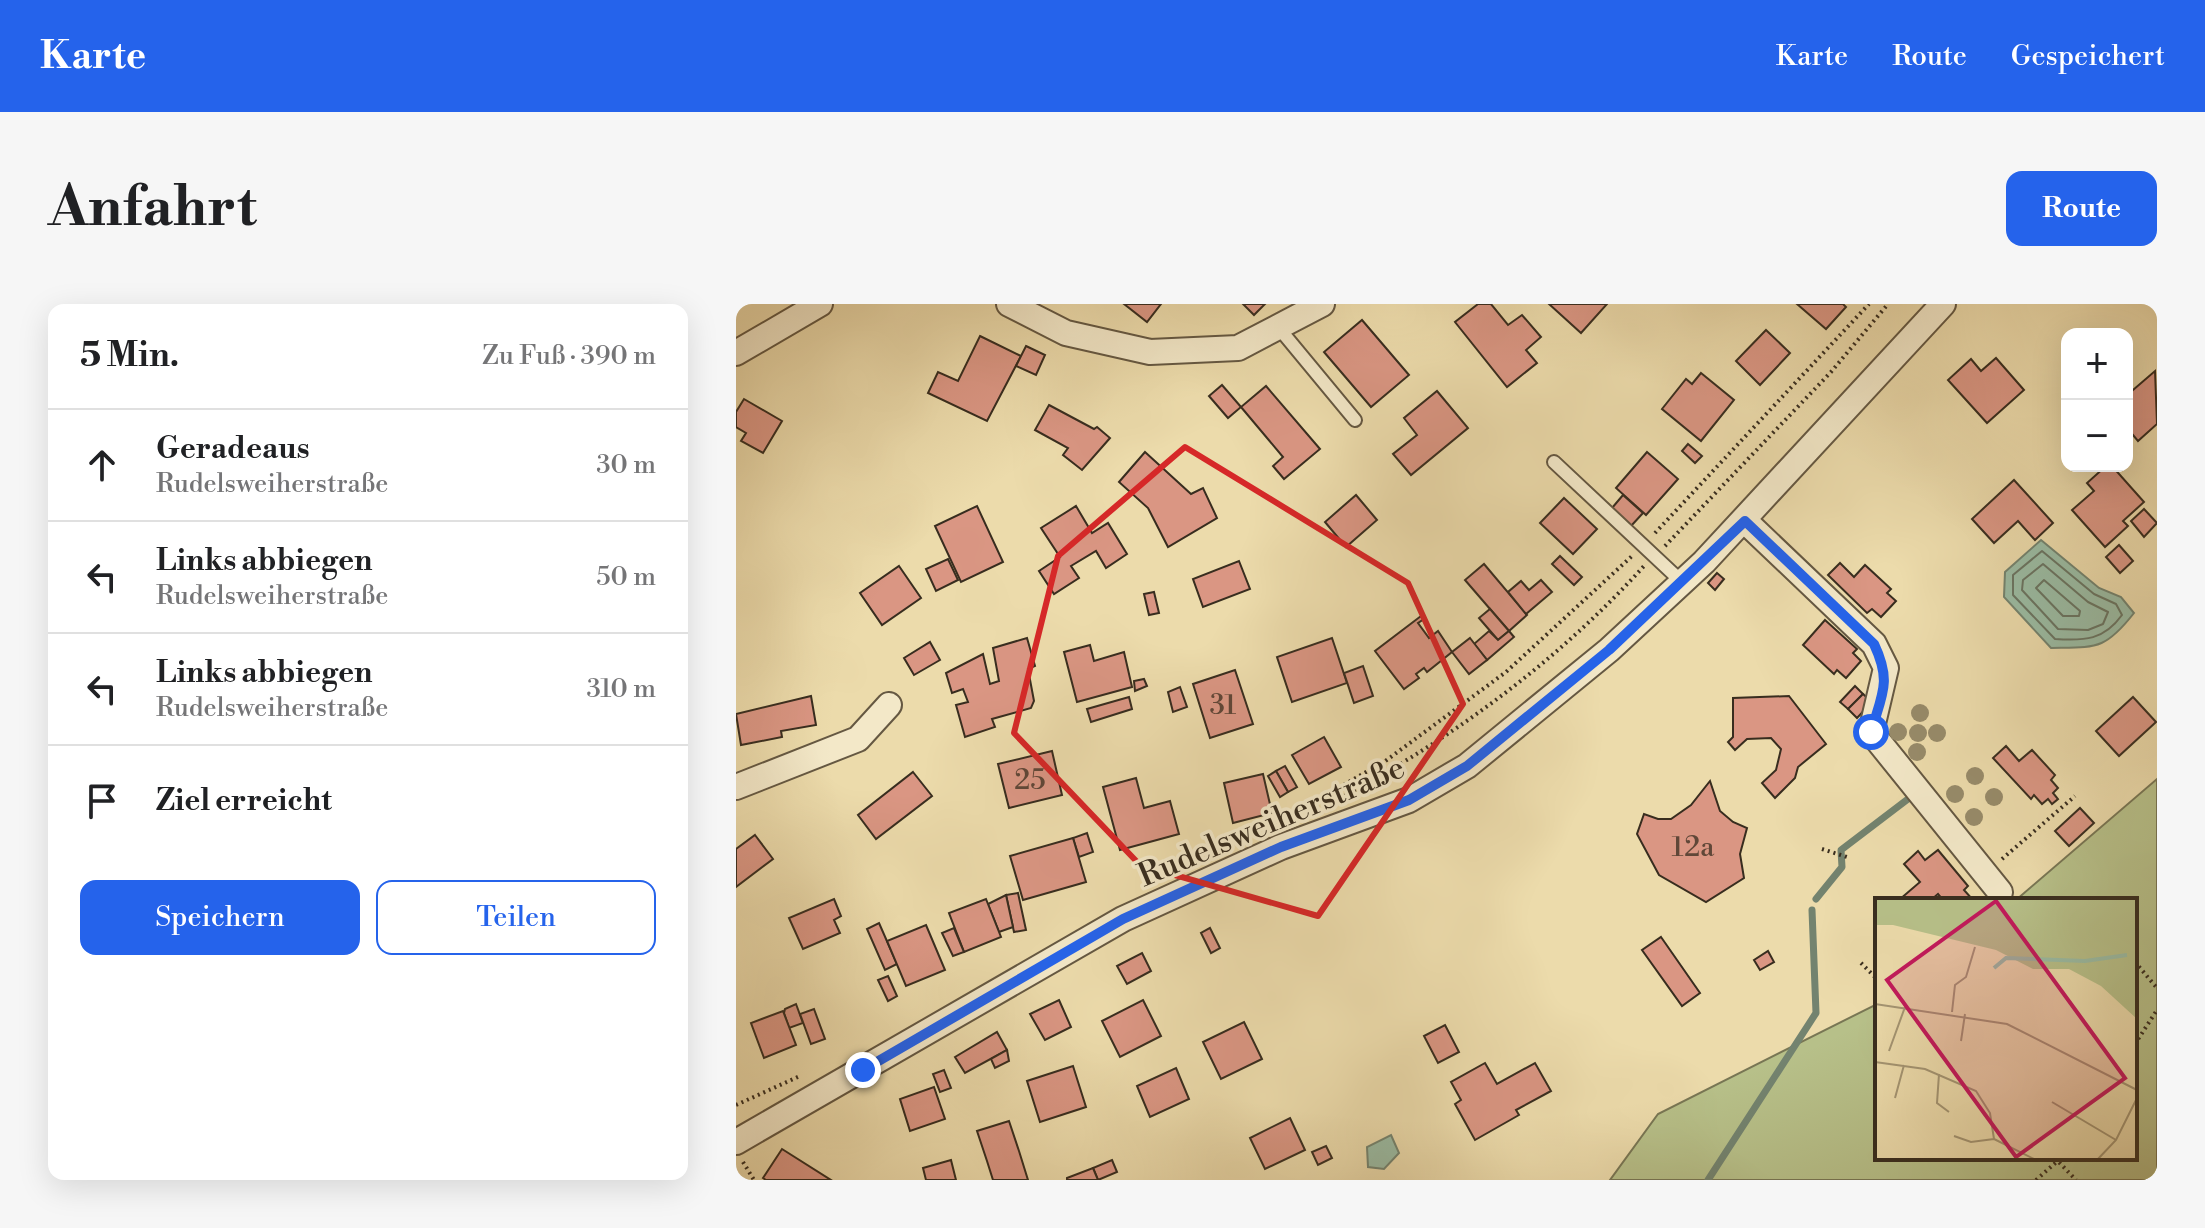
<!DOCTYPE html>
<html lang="de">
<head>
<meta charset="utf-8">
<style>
  body { margin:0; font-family:"Libre Bodoni",serif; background:#f6f6f6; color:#202124 }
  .controls { position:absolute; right:24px; top:24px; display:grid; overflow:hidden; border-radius:16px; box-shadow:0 8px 32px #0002 }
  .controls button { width:72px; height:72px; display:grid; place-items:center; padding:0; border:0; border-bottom:2px solid #e0e0e0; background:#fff; color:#202124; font:40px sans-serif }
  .stop { position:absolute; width:24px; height:24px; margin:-18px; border:6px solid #2563eb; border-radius:50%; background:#fff }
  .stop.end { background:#2563eb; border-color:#fff; box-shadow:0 2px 8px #0008 }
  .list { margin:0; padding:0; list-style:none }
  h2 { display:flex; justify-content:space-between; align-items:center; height:104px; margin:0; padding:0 32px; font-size:34px }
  h2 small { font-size:26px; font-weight:400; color:#757577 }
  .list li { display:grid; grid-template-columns:52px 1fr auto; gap:24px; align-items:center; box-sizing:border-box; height:112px; padding:0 32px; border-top:2px solid #e0e0e0 }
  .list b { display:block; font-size:30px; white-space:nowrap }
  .list p { margin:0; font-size:26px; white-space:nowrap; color:#757577 }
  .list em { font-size:26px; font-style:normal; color:#757577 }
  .actions { display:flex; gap:16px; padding:24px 32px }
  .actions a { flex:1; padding:18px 0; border:2px solid #2563eb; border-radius:16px; text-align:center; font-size:28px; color:#2563eb }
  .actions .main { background:#2563eb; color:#fff }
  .icon { flex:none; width:44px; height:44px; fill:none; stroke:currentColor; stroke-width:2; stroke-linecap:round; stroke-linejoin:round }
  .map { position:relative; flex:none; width:1421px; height:876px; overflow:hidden; border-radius:16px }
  header { display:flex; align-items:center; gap:48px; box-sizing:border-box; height:112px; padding:0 40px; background:#2563eb; color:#fff }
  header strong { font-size:38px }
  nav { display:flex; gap:44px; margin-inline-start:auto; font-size:28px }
  .intro { display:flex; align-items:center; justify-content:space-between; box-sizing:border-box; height:192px; padding:0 48px }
  h1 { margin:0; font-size:56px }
  .button { padding:20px 36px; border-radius:16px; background:#2563eb; color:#fff; font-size:28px; font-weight:700 }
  main { display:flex; gap:48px; padding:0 48px }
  aside { flex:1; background:#fff; border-radius:16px; box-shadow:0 8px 32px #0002 }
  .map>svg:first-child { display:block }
  .green { fill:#b7c089; stroke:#787654; stroke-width:2 }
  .water { fill:#9abca4; stroke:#73836f; stroke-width:2 }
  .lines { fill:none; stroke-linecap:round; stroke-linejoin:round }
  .shore { stroke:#697462; stroke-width:2 }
  .stream { stroke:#73836f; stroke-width:7 }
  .building { fill:#da9683; stroke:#382d1f; stroke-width:2 }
  .service-casing { stroke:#655842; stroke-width:16 }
  .minor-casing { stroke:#655842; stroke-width:28 }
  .path { stroke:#382d1f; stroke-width:4; stroke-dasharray:2 4; stroke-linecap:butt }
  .service { stroke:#f3e8c8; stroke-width:12 }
  .minor { stroke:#f3e8c8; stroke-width:24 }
  .tree { fill:#978b6a }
  .route { stroke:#2563eb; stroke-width:10 }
  .marked { fill:none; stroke:#d62828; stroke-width:6; stroke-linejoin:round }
  .labels { text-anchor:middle; stroke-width:7; stroke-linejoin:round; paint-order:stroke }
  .number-label { font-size:28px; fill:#604738 }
  .street-label { font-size:32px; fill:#382d1f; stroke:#f3e8c8 }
  .inset-river { fill:none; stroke:#9abca4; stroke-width:4 }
  .inset-road { fill:none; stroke:#a49573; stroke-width:2 }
  .view { fill:#c2185b; fill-opacity:0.15; stroke:#c2185b; stroke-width:4 }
  .inset-edge { fill:none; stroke:#382d1f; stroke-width:4 }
</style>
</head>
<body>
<header>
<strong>Karte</strong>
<nav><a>Karte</a><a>Route</a><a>Gespeichert</a></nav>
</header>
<div class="intro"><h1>Anfahrt</h1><a class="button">Route</a></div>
<main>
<aside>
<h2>5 Min.<small>Zu Fuß · 390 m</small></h2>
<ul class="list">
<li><svg class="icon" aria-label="ahead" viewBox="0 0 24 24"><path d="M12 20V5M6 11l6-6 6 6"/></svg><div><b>Geradeaus</b><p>Rudelsweiherstraße</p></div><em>30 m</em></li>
<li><svg class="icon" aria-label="left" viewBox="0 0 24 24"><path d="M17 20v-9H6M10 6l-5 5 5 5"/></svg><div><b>Links abbiegen</b><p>Rudelsweiherstraße</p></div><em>50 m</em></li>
<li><svg class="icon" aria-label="left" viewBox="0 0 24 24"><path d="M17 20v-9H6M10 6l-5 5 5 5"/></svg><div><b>Links abbiegen</b><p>Rudelsweiherstraße</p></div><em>310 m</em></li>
<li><svg class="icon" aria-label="arrive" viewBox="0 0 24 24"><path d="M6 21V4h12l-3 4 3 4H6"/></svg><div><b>Ziel erreicht</b></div></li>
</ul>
<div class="actions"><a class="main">Speichern</a><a>Teilen</a></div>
</aside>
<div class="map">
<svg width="1421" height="876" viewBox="0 0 1421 876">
  <rect width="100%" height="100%" fill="#ecdbab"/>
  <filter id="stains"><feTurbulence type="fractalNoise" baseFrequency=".0025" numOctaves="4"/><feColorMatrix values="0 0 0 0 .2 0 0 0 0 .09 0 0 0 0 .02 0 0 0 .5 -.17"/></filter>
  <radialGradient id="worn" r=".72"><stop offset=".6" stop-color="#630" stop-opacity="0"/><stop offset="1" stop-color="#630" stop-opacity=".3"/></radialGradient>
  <path class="green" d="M1421,475V876H874L922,810L1141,700V854H1399V596H1280Z"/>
  <g class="water">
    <path d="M1305,236L1363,284L1385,293L1398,309C1369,346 1361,343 1315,344L1268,293L1269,268Z"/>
    <path d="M655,831L663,849L648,865L632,863L631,843Z"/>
  </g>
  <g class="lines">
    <g class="shore">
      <path d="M1306,247L1358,290L1380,300L1386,311C1368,336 1349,337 1319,335L1277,291V271Z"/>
      <path d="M1307,260L1352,298L1372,308L1367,320L1352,326L1322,325L1286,286L1287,276Z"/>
      <path d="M1308,276L1344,307L1343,312H1327L1300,284Z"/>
    </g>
    <g class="stream">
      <path d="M1080,595L1106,563L1105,546L1172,495"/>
      <path d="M972,876L1080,709L1076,606"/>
    </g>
  </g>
  <g class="building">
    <path d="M388,0H425L411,18Z"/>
    <path d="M507,0H529L518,11Z"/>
    <path d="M742,0H755L772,21L786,11L805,33L790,46L801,59L771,83L719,18Z"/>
    <path d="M813,0H871L845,29Z"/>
    <path d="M1061,0H1107L1110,3L1090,25Z"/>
    <path d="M626,16L673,71L635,103L588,48Z"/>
    <path d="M1030,26L1054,49L1024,81L1000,57Z"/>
    <path d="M244,32L285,52L251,117L192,89L202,68L222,77Z"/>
    <path d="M290,42L309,51L300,71L280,62Z"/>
    <path d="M1260,54L1288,86L1251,119L1212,76L1235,55L1245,67Z"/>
    <path d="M1419,67L1421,120L1402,137L1391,124V82L1397,86Z"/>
    <path d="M965,69L998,96L965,137L926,105L950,75L956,80Z"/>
    <path d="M486,81L505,103L492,114L473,92Z"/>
    <path d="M530,82L584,145L548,175L537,162L547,153L505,103Z"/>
    <path d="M701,87L732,124L675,171L657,150L681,131L668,114Z"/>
    <path d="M8,95L46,117L27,149L5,137L10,129L0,123V108Z"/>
    <path d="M313,101L358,125L361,123L374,134L346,166L327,151L332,144L299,126Z"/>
    <path d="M952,140L966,152L959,159L946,147Z"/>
    <path d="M409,148L455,190L467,184L481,214L432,243L412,204L383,178Z"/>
    <path d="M911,148L942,175L910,211L880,184Z"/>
    <path d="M1370,162H1376L1408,198L1387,217L1392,222L1369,243L1336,206L1358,187L1351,179Z"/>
    <path d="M1278,176L1317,219L1299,236L1282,217L1258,239L1236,215Z"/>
    <path d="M620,191L641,216L610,243L589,218Z"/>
    <path d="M887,191L907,209L895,222L876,204Z"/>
    <path d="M828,194L861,225L837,250L804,219Z"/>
    <path d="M241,202L267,258L225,278L199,222Z"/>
    <path d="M340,202L356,229L372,219L391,250L370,264L360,247L335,262L343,274L318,290L303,267L324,253L305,224Z"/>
    <path d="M1408,205L1421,219L1408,233L1395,217Z"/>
    <path d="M1383,241L1397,257L1384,269L1370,253Z"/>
    <path d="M824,252L846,273L838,281L816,260Z"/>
    <path d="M212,255L222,276L200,287L190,265Z"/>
    <path d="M503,257L514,285L467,303L457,275Z"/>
    <path d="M1104,259L1118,273L1129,261L1155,285L1151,289L1160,297L1145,313L1136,305L1131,309L1092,271Z"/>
    <path d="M748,260L791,311L773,327L729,276Z"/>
    <path d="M163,262L185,294L146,321L124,289Z"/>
    <path d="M981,269L988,275L979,286L972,279Z"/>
    <path d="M805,276L816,288L790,310L772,288L785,277L793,286Z"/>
    <path d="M418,288L423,309L413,311L408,290Z"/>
    <path d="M754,305L773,327L762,336L743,314Z"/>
    <path d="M685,312L688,315L682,319L693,334L702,327L716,348L691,368L688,364L680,370L683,374L668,385L639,347Z"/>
    <path d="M1089,316L1121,345L1117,349L1125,357L1110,374L1101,366L1098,370L1067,341Z"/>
    <path d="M753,327L762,336L773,327L778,333L751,356L738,340Z"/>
    <path d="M291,334L299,362L292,365L298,397L295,404L256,415L259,423L229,433L220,401L232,398L227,385L216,389L210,369L247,350L254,380L263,377L257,344Z"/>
    <path d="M596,334L611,379L556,398L541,353Z"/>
    <path d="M734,334L751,356L733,370L716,348Z"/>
    <path d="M194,338L204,356L178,371L168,354Z"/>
    <path d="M354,341L358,357L388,348L396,383L341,398L328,348Z"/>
    <path d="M627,362L637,392L618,399L608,369Z"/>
    <path d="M499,366L517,420L474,434L457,380Z"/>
    <path d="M408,375L411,382L399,387L398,377Z"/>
    <path d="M1119,382L1127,390L1112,405L1104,398Z"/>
    <path d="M444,383L451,403L437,408L432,388Z"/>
    <path d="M1127,390L1136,398L1121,414L1112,405Z"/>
    <path d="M75,392L80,421L45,427L46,433L5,441L0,410Z"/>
    <path d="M1053,392L1090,440L1062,463L1059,474L1039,494L1026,479L1040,466L1045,445L1035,434L1011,435L999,446L992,438L997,433V394Z"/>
    <path d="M393,393L396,405L355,418L351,405Z"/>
    <path d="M1397,393L1420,418L1383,452L1360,427Z"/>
    <path d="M588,433L605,463L573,480L556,451Z"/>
    <path d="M1270,442L1283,457L1296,446L1319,471L1315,476L1322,484L1317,489L1322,495L1316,500L1312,495L1306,500L1298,491L1295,495L1257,454Z"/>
    <path d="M316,447L326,491L273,504L262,460Z"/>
    <path d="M549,462L561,483L552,488L540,467Z"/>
    <path d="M540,467L552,488L544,493L532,472Z"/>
    <path d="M177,468L196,492L140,535L122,511Z"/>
    <path d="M527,470L536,509L497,519L488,479Z"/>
    <path d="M400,474L408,504L434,497L443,530L384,546L367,483Z"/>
    <path d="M974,477L984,507L997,518L1011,524L1004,550L1008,574L970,598L923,571L901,530L908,510L922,515H935L955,501Z"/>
    <path d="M1344,504L1358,519L1333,542L1319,527Z"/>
    <path d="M351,529L357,548L343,553L337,534Z"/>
    <path d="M19,531L37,555L0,583V545Z"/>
    <path d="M337,534L350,578L287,596L274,552Z"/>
    <path d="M1202,546L1232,582L1228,586L1237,596H1207L1202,590L1195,596H1163L1184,578L1168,560L1182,547L1189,556Z"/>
    <path d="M282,589L290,626L278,628L270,591Z"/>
    <path d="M270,591L277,623L263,628L252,600Z"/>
    <path d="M98,595L105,612L98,616L104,629L67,645L53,614Z"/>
    <path d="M250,595L265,633L228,648L213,609Z"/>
    <path d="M143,619L161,660L149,666L131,625Z"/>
    <path d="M190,621L209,666L170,682L151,637Z"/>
    <path d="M218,624L228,648L217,652L206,629Z"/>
    <path d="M474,624L484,644L475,649L465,629Z"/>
    <path d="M925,633L964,689L946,702L906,646Z"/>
    <path d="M1032,647L1038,658L1024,666L1018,656Z"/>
    <path d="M406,649L415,667L391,680L381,662Z"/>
    <path d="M152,672L161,692L152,697L142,676Z"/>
    <path d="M323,696L335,723L309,736L294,710Z"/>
    <path d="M407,696L425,732L384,753L366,717Z"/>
    <path d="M60,700L67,719L53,724L48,709L49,705Z"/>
    <path d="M78,705L89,735L75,740L64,710Z"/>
    <path d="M47,707L60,741L28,754L15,719Z"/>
    <path d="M508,718L526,755L485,775L467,738Z"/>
    <path d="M709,721L723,748L702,759L688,732Z"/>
    <path d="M261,728L271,746L229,769L219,753Z"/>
    <path d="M271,746L273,757L259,764L255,755Z"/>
    <path d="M749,759L761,780L799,759L815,787L780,806L783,811L739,836L719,800L725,796L715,778Z"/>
    <path d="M337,762L350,803L304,818L291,777Z"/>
    <path d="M440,764L453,795L414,813L401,782Z"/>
    <path d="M208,766L215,784L204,788L197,770Z"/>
    <path d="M198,783L209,815L174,827L164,795Z"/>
    <path d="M554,814L569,846L529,865L514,834Z"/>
    <path d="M273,817L283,847L292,876H257L251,857L241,827Z"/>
    <path d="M590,842L596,854L582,861L576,848Z"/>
    <path d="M46,845L95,876H30L27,874Z"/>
    <path d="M215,856L220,876H190L187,864Z"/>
    <path d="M376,856L381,868L362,876L357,864Z"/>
    <path d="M357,864L362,876H331V874Z"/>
  </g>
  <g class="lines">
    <defs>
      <g id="service">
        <path d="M542,23L619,116"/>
        <path d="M818,158L946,278"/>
      </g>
      <g id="minor">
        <path d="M273,0L330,29L414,48L502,44L586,0"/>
        <path d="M0,49L84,0"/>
        <path d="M1009,217L1138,340L1150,364L1135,428L1264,588"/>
        <path d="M0,483L122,435L153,401"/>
        <path d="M0,838L387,615L545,543L673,496L731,462L873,346L968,258L1207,0"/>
      </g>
    </defs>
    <use href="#service" class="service-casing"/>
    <use href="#minor" class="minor-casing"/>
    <g class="path">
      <path d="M919,229L1133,0"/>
      <path d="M929,242L1095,68L1152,0"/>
      <path d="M602,495C716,435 821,358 908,262"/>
      <path d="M540,519L648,458L770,368L896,252"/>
      <path d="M1086,545L1114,554"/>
      <path d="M1266,555L1339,492"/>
      <path d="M1399,658L1421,684"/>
      <path d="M1125,659L1141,675"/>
      <path d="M1399,740L1421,706"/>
      <path d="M0,801L64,772"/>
      <path d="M1319,854L1340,876"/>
      <path d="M7,858L18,876"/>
      <path d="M1300,876L1325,854"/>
    </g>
    <use href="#service" class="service"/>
    <use href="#minor" class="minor"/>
  </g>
  <g class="tree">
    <circle cx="1184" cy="409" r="9"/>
    <circle cx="1162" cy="428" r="9"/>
    <circle cx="1182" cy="429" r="9"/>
    <circle cx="1201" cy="429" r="9"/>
    <circle cx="1181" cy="448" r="9"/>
    <circle cx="1239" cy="472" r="9"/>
    <circle cx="1219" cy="490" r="9"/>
    <circle cx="1258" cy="493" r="9"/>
    <circle cx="1238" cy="513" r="9"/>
  </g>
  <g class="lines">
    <path class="route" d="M127,766L387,615L545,543L673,496L731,462L873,346L1009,217L1138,340C1156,378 1146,390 1135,428"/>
  </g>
  <path class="marked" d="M449,143L672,279L727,400L582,612L404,561L278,429L322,252Z"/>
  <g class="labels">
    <g class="number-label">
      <text x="487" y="410">31</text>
      <text x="294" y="485">25</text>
      <text x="957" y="552">12a</text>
    </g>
    <g class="street-label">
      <text transform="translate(535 517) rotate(-23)" y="11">Rudelsweiherstraße</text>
    </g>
  </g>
  <g transform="translate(1139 594)">
    <rect width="262" height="262" fill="#ecdbab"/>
    <path d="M0,0H262V121L226,88L194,71H158L121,52L18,27H0Z" fill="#b7c089"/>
    <path class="inset-river" d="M119,70L131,60L210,63L252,57"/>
    <path class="inset-road" d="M0,106L132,126L262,192M77,114L80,87L91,79L100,49M86,143L90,116M14,153L30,109M0,164L50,171L101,193L115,215L119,241L161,262M64,176L62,205L74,214M20,200L29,167M177,204L241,242M79,238L96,244L119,241M222,262L241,242L262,200"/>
    <path class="view" d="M121,3L250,180L141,259L12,82Z"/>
    <rect width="262" height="262" class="inset-edge"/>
  </g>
  <rect width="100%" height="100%" filter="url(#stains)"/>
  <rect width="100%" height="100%" fill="url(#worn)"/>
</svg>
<div class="controls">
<button>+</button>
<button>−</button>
</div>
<div class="stop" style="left:1135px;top:428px"></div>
<div class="stop end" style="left:127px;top:766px"></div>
</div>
</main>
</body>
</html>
